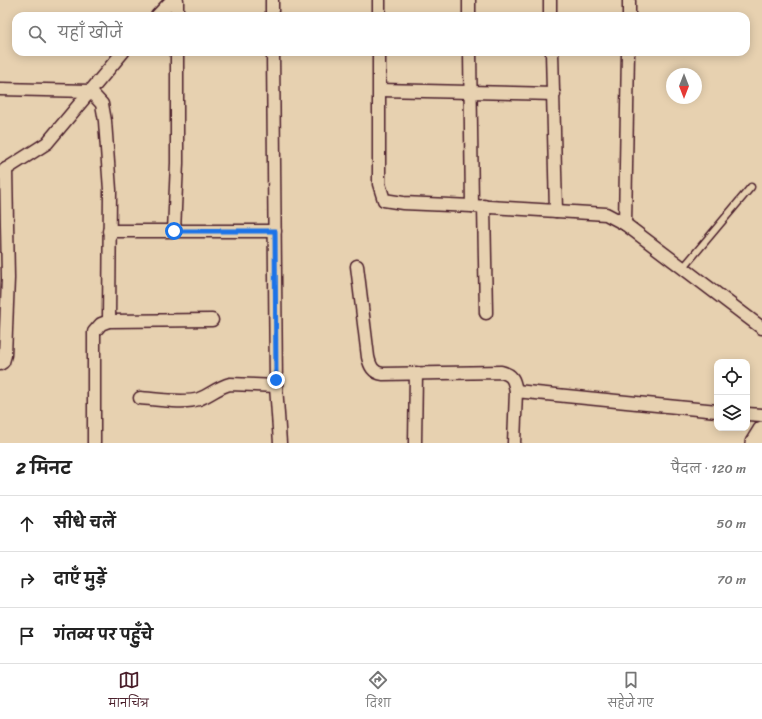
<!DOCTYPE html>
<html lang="hi">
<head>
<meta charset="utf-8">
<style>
  body { margin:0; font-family:Sriracha,"Playpen Sans Deva",sans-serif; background:#f6f6f6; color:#222 }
  .controls { position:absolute; right:12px; bottom:12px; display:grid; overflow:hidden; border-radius:8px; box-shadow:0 2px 10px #0003 }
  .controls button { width:36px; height:36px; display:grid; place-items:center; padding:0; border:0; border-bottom:1px solid #e0e0e0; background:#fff; color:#222; font:20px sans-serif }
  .compass { position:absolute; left:666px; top:68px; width:36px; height:36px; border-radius:50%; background:#fff; box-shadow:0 2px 10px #0003; rotate:180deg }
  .stop { position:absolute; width:12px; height:12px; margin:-9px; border:3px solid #1a73e8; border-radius:50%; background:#fff }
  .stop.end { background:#1a73e8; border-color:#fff; box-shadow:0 1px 4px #0008 }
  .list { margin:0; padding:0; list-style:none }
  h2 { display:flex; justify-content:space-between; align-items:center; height:52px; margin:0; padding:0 16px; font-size:17px }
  h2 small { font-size:13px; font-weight:400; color:#767676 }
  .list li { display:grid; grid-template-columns:26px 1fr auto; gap:12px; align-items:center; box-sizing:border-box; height:56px; padding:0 16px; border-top:1px solid #e0e0e0 }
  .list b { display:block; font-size:15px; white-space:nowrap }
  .list em { font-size:13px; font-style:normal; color:#767676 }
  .icon { flex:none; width:22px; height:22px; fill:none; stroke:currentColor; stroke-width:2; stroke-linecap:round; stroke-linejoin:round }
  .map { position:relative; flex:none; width:762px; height:443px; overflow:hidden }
  .search { position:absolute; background:#fff; box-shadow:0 2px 10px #0003; left:12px; right:12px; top:12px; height:44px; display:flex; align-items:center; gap:10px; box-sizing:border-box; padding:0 14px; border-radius:12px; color:#767676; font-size:15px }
  .sheet { height:220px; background:#fff }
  nav { display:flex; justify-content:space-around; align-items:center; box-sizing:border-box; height:56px; border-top:1px solid #e0e0e0; background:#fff; font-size:11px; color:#767676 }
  nav a { display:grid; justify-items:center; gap:2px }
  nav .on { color:#4a1f2b }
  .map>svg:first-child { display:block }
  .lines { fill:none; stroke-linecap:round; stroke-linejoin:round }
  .lane-casing { stroke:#4a1f2b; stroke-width:9 }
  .street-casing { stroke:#4a1f2b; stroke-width:15 }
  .secondary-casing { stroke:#4a1f2b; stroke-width:20 }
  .lane { stroke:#e7d1b0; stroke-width:6 }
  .street { stroke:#e7d1b0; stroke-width:12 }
  .secondary { stroke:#e7d1b0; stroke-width:17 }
  .route { stroke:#1a73e8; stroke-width:5 }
</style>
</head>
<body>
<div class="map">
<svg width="762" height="443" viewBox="0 0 762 443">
  <rect width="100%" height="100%" fill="#e7d1b0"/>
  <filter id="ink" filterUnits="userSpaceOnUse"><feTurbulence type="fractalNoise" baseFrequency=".025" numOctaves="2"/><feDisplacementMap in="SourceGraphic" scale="8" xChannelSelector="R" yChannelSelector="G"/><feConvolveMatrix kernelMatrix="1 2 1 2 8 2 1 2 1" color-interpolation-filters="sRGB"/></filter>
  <g filter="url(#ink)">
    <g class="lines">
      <defs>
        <path id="lane" d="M683,268L751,187"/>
        <g id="street">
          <path d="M177,0V16"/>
          <path d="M272,0V16"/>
          <path d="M379,0V16"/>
          <path d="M469,0V16"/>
          <path d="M550,0V16"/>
          <path d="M157,16L172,0"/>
          <path d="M629,16V0"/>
          <path d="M273,52L276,386L280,443"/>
          <path d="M379,52V184L384,200L403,203L472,206L606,214L625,224L762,328"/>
          <path d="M470,52L472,206"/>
          <path d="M552,52L556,211"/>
          <path d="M0,89L90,91L102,104L105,121L110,190L109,321"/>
          <path d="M380,90L554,94"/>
          <path d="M0,173L47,143L123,52"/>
          <path d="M484,206L486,313"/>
          <path d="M625,224L628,52"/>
          <path d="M109,231H275"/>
          <path d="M174,231L177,163V52"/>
          <path d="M357,266L368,357C370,366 373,373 383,374L501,372C513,375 514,380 516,391"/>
          <path d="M0,364L3,362L5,355L8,278L6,169"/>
          <path d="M140,398C156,399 184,404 199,399C210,395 218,387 230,384L276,386"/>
          <path d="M747,414L762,415"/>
          <path d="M94,443V332L101,324L109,321L212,320"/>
          <path d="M415,443L416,373"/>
          <path d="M514,443L516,391L717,411"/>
        </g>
        <path id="secondary" d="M754,443L762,430"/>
      </defs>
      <use href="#lane" class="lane-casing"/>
      <use href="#street" class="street-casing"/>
      <use href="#secondary" class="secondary-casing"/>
      <use href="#lane" class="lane"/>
      <use href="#street" class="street"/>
      <use href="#secondary" class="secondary"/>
    </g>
  </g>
  <g class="lines" filter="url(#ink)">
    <path class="route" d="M174,231H275L276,380"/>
  </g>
</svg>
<div class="controls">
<button><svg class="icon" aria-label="locate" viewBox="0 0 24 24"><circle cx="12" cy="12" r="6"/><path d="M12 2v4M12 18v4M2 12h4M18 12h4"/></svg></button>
<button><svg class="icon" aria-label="layers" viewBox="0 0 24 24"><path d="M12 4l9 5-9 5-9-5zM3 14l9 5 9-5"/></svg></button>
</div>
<svg class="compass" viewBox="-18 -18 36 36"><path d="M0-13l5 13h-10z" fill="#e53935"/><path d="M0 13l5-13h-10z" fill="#767676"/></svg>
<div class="stop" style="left:174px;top:231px"></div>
<div class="stop end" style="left:276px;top:380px"></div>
<div class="search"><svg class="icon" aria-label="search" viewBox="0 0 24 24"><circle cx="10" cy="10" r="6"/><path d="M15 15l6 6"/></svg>यहाँ खोजें</div>
</div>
<section class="sheet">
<h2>2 मिनट<small>पैदल · 120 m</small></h2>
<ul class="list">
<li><svg class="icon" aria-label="ahead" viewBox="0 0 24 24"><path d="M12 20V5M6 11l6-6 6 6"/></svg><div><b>सीधे चलें</b></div><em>50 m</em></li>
<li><svg class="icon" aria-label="right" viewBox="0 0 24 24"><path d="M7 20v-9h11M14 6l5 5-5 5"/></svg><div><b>दाएँ मुड़ें</b></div><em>70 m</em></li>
<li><svg class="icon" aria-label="arrive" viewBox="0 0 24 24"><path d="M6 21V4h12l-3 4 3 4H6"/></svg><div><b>गंतव्य पर पहुँचे</b></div></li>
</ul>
</section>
<nav>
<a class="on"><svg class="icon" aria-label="map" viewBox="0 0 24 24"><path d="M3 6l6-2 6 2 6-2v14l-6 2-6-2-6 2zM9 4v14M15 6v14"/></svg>मानचित्र</a>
<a><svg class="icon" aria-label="directions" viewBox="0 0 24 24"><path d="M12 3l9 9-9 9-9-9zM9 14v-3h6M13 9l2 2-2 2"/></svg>दिशा</a>
<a><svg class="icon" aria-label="saved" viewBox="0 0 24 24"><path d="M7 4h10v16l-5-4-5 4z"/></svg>सहेजे गए</a>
</nav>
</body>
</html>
